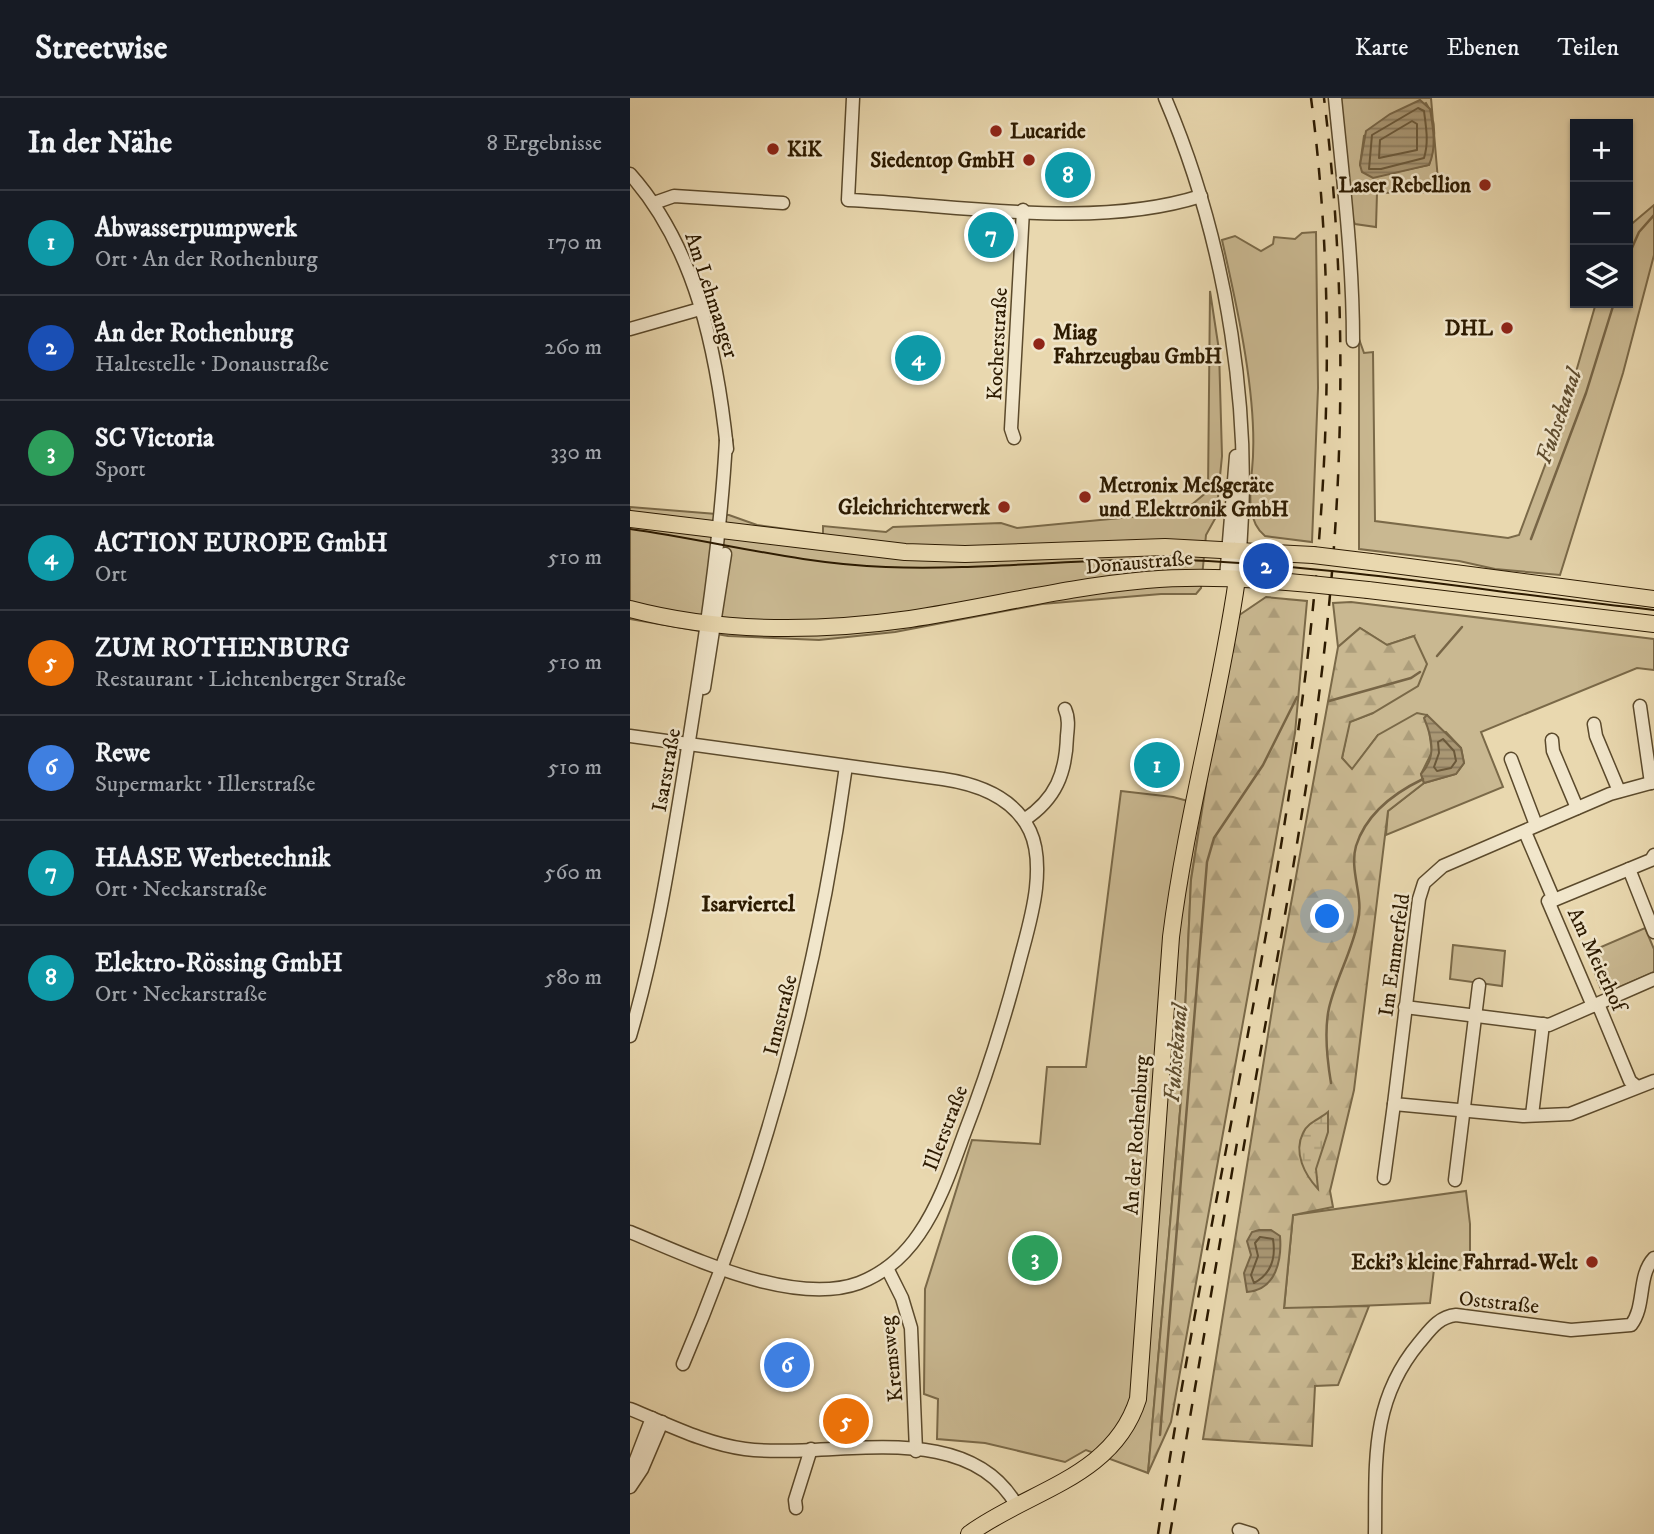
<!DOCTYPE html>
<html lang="de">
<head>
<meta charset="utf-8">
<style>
  body { margin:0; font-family:"IM FELL DW Pica",serif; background:#242831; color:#f1f3f6 }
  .controls { position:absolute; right:21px; top:21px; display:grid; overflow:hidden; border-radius:0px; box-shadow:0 2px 5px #0004 }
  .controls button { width:63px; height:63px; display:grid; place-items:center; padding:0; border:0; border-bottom:2px solid #363941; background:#171b24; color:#f1f3f6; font:35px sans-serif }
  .you { position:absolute; left:698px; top:819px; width:24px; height:24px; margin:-18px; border:5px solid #fff; border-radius:50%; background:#1a73e8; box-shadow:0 0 0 10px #1a73e833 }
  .badge { display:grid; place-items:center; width:46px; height:46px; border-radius:50%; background:#7c3aed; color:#fff; font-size:23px; font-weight:700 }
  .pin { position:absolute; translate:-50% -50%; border:4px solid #fff; box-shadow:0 2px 7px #0006 }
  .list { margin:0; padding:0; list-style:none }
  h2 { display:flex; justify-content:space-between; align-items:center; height:91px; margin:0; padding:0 28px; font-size:30px }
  h2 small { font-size:23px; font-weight:400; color:#9ea1a6 }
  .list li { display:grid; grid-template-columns:46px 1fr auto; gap:21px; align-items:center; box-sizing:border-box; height:105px; padding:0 28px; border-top:2px solid #363941 }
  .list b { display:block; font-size:26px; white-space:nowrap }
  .list p { margin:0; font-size:23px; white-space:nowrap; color:#9ea1a6 }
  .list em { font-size:23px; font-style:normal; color:#9ea1a6 }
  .icon { flex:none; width:38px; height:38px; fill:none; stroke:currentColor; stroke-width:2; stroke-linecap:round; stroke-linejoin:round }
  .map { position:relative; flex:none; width:1024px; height:1436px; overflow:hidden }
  header { display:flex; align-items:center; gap:42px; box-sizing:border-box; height:98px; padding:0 35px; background:#171b24; border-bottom:2px solid #363941 }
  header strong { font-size:33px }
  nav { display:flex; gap:38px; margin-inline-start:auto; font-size:24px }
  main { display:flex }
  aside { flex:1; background:#171b24 }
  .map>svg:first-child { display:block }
  .green { fill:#c9b891; stroke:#7a6948; stroke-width:2; fill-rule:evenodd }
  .forest { fill:url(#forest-firs); stroke:#7a6948; stroke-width:2 }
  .wetland { fill:url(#wetland-marsh); stroke:#7a6948; stroke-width:2 }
  .water { fill:url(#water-rules); stroke:#776546; stroke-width:2 }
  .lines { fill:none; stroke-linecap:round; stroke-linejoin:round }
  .shore { stroke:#6a583a; stroke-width:2 }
  .stream { stroke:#776546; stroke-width:2.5 }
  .minor-casing { stroke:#5b4a2c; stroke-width:15 }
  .major-casing { stroke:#2c1a00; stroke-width:18 }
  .minor { stroke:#f1e6cb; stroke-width:12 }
  .major { stroke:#e9d8af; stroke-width:16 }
  .tram { stroke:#2c1a00; stroke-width:2 }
  .rail { stroke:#2c1a00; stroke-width:2.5; stroke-dasharray:12 12; stroke-linecap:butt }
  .major-bridge-casing { stroke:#2c1a00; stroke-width:18; stroke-linecap:butt }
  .major-bridge { stroke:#e9d8af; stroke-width:16 }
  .poi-dot { fill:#8f2418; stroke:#f1e6cb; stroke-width:2.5 }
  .labels { text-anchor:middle; stroke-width:5; stroke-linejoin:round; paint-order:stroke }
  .poi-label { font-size:21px; font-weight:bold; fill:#2c1a00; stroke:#f1e6cb; text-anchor:end }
  .street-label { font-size:21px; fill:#2c1a00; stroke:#f1e6cb }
  .water-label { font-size:23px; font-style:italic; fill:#5e4c2e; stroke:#f1e6cb }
  .neighbourhood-label { font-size:23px; font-weight:bold; fill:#2c1a00; stroke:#f1e6cb }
</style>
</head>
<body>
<header>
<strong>Streetwise</strong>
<nav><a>Karte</a><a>Ebenen</a><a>Teilen</a></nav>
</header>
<main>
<aside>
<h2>In der Nähe<small>8 Ergebnisse</small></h2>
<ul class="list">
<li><span class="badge" style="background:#0f9aa8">1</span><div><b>Abwasserpumpwerk</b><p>Ort · An der Rothenburg</p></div><em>170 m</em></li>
<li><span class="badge" style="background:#1a4fb4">2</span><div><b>An der Rothenburg</b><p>Haltestelle · Donaustraße</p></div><em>260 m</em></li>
<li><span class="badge" style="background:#2e9e5b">3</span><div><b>SC Victoria</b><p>Sport</p></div><em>330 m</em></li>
<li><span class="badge" style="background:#0f9aa8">4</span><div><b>ACTION EUROPE GmbH</b><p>Ort</p></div><em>510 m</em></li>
<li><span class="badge" style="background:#e8710a">5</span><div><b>ZUM ROTHENBURG</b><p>Restaurant · Lichtenberger Straße</p></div><em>510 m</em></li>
<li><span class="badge" style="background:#3f7fe0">6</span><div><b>Rewe</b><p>Supermarkt · Illerstraße</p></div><em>510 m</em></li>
<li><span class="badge" style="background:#0f9aa8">7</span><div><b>HAASE Werbetechnik</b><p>Ort · Neckarstraße</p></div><em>560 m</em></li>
<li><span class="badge" style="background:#0f9aa8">8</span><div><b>Elektro-Rössing GmbH</b><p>Ort · Neckarstraße</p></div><em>580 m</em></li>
</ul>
</aside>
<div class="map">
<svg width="1024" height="1436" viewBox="0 0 1024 1436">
  <defs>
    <pattern id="forest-firs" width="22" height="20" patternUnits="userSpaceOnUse" patternTransform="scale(1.75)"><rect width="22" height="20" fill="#c9b891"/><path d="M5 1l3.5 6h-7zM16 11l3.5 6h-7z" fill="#ad9e7b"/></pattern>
    <pattern id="wetland-marsh" width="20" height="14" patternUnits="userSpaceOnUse" patternTransform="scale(1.75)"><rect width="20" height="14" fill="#c9b891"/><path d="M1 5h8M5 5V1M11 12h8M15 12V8" fill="none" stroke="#ad9e7b"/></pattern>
    <pattern id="water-rules" width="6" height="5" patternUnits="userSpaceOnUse" patternTransform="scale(1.75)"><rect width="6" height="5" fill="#a99774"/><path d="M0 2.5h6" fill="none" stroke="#8a7a5d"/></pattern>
  </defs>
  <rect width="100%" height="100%" fill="#e9d8af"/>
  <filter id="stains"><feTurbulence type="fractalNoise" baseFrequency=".00286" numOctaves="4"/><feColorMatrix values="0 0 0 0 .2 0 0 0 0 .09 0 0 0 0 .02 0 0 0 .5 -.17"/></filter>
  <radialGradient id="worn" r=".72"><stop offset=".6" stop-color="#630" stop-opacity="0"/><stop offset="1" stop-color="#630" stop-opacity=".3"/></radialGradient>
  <g class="green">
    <path d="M710,0H801L809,94L747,95L746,129L725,126L720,116ZM796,5C808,22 805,48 799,67L743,79L730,67L734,38Z"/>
    <path d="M1024,107V157L993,275L930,477L865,471L829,463L729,451V241L734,255L743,254L745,423L878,440L889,437L932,322L966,205H998V129Z"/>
    <path d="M686,134L688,290L682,444L635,438C616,423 620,393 622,372C629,305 607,208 592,142L605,138L631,153L643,146L644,139L665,141L672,135Z"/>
    <path d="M580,193L589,252L592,358L586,419L576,437L571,490L566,496H531L412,506L265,534L189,542L98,538L0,521V409L99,417L127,427L193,436V428L256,434L263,429L371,425L387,430L553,414L578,393Z"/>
    <path d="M721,504L1024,541V572L1007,570L851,634L873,689L756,737L758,713L794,685L826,676L834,665L831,650L816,634L748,637L722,672L712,660L719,624L743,615L784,538L757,547L730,530L708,549L703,505Z"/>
    <path d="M491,693L543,699L573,707L561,782L551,1002L518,1375L456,1352L435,1364L355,1345L307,1341L308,1301L294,1296L295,1191L342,1042L410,1046L417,969H456Z"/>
    <path d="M1015,830L1024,851V874L978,894L971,891L957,855Z"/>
    <path d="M823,847L875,853L872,888L820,881Z"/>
    <path d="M836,1093L840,1126V1172L804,1171L800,1205L654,1211L663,1117Z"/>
  </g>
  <g class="forest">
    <path d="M636,499L677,503L665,635L541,1324L518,1375L551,1002L561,782L602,522Z"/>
    <path d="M730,530L757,547L784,538L797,566L788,588L743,615L720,624L712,660L722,671L748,637L787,615L797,617L802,654L791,676L794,685L758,713L724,992L700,1093L703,1109L663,1117L654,1210L739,1208L708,1287L685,1288L682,1348L573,1341L645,893L708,549Z"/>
  </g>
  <path class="wetland" d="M698,1014V1034L686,1071L688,1091C675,1077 663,1055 673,1035C678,1024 690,1021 698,1014Z"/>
  <g class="water">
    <path d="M790,2L800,11C803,29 807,49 799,67L743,80L732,74L730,67L736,33L760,16Z"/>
    <path d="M797,617L831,650L834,665L826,676L794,685L791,676C807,659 802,639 794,620Z"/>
    <path d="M629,1132H641L650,1138C652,1162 646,1192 617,1194L614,1175L621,1157L617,1143L622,1134Z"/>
  </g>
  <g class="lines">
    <g class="shore">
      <path d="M788,10L794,13C796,29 799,44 794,60L751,71H739L742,37Z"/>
      <path d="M782,23L787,26V52L749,60L750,42Z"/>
      <path d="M813,641L824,653L826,663L821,670L807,673L804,669L809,655L808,644Z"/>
      <path d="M630,1139L643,1141C646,1160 641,1176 624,1185L621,1177L628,1158L625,1145Z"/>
    </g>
    <g class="stream">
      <path d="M1001,152L1009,134L1024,117"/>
      <path d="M901,441L956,295L984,205"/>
      <path d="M807,558L832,529"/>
      <path d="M699,603L781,580L790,574"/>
      <path d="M701,985C697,961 694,933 699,910C706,880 722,854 728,823C734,798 719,773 726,748C736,716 764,695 793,681"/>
      <path d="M530,1337L577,764L584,740L633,667L667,599"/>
    </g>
    <defs>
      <g id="minor">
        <path d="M223,0L218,102C330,107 464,132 571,98"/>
        <path d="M535,0C597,145 626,324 607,481"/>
        <path d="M705,0C713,81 723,161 723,243"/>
        <path d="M0,76C66,150 87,255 97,351"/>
        <path d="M24,105L44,98L153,105"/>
        <path d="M0,231L70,211"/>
        <path d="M384,340L381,331L393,112"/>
        <path d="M596,480L606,358"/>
        <path d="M74,590L95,456"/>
        <path d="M1010,608L1021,685"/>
        <path d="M964,626L966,638L989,693"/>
        <path d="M0,638L313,681C347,686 384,699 400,733C408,750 408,771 406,790C403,818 394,845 387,873C372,929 354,985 333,1039C321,1072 309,1107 289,1136C274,1158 255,1175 229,1185C163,1209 61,1159 0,1134"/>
        <path d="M922,642L923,653L947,710"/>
        <path d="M881,661L906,727"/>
        <path d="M1024,684L980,696L813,768L794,785L789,801L764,1006L893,1018L940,1016L1024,983"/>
        <path d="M394,722C426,701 436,675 437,638C438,629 439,620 435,611"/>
        <path d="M895,734L924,802L918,803L963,908L968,906L1000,983L1006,988"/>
        <path d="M999,771L1024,834"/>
        <path d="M924,802L1021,762L1024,757"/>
        <path d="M775,909L919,927L1024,881"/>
        <path d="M0,938C26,850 40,759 55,668C72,560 90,452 96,342"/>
        <path d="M902,1017L913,926"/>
        <path d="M754,1080L764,1006"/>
        <path d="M825,1082L849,887"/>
        <path d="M257,1170L272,1200L281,1230L286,1353"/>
        <path d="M53,1266C135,1074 188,874 216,668"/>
        <path d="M0,1311C37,1326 76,1346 115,1351C200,1362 336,1317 387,1408"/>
        <path d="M0,1377L22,1320"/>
        <path d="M0,1389L12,1371L32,1324"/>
        <path d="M166,1410L165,1402L181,1351"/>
        <path d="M609,1432L622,1436"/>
        <path d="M745,1436C746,1364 740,1304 789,1245C800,1232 808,1219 826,1217L941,1232L1001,1227C1016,1208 1007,1178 1024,1160"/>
      </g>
      <g id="major">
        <path d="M0,421L275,454L335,456L535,449L683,457"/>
        <path d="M741,464L1024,501"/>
        <path d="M738,492L1024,526"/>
        <path d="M0,511C91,535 188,534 280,521C359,509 436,489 516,482C571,477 626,481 680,486"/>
        <path d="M339,1436C399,1392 483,1380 508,1301L541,839C556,718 590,601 607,481"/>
      </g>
    </defs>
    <use href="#minor" class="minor-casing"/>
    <use href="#major" class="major-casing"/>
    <use href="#minor" class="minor"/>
    <use href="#major" class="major"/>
    <path class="tram" d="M0,431C86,443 169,466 256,469C363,473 470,457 578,463C727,471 875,496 1024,512"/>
    <g class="rail">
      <path d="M613,1053C641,890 674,727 693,564C715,377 717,187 694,0"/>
      <path d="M528,1436C599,959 745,487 681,0"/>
      <path d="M540,1436L608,1039"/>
    </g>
    <defs>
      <g id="major-bridge">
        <path d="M683,457L741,464"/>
        <path d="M680,486L738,492"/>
      </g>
    </defs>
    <use href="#major-bridge" class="major-bridge-casing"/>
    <use href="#major-bridge" class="major-bridge"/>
  </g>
  <g class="poi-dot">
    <circle cx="366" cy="33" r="7"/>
    <circle cx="143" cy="51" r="7"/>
    <circle cx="399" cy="62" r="7"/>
    <circle cx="855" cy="87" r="7"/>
    <circle cx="877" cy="230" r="7"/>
    <circle cx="409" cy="246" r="7"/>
    <circle cx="455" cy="399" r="7"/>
    <circle cx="374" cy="409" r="7"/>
    <circle cx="962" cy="1164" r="7"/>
  </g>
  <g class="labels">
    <g class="poi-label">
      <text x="380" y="40" text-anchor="start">Lucaride</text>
      <text x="157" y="58" text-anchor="start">KiK</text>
      <text x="385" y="69">Siedentop GmbH</text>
      <text x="841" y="94">Laser Rebellion</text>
      <text x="863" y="237">DHL</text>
      <text x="423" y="241" text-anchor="start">Miag<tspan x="423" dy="24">Fahrzeugbau GmbH</tspan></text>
      <text x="469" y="394" text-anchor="start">Metronix Meßgeräte<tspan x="469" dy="24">und Elektronik GmbH</tspan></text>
      <text x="360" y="416">Gleichrichterwerk</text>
      <text x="948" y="1171">Ecki's kleine Fahrrad-Welt</text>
    </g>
    <g class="street-label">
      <text transform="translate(82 197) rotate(72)" y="7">Am Lehmanger</text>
      <text transform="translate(367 246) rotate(-87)" y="7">Kocherstraße</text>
      <text transform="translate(509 464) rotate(-5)" y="7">Donaustraße</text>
      <text transform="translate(36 672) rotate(-80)" y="7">Isarstraße</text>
      <text transform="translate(764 857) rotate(-82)" y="7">Im Emmerfeld</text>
      <text transform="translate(967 861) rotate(65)" y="7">Am Meierhof</text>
      <text transform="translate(150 917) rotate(-76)" y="7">Innstraße</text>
      <text transform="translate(315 1030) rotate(-69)" y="7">Illerstraße</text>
      <text transform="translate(506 1037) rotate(-86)" y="7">An der Rothenburg</text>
      <text transform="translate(869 1204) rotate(6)" y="7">Oststraße</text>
      <text transform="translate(261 1261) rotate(-96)" y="7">Kremsweg</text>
    </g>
    <g class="water-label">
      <text transform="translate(928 318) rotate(-71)" y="8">Fuhsekanal</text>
      <text transform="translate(545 955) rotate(-85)" y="8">Fuhsekanal</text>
    </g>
    <g class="neighbourhood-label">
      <text x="118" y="813">Isarviertel</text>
    </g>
  </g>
  <rect width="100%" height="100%" filter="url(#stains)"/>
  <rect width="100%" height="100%" fill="url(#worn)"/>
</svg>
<div class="controls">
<button>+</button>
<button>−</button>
<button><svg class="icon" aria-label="layers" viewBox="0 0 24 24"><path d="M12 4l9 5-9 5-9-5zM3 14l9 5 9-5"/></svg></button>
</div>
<div class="you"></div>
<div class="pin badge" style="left:527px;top:667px;background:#0f9aa8">1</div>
<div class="pin badge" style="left:636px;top:468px;background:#1a4fb4">2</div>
<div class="pin badge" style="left:405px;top:1160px;background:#2e9e5b">3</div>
<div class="pin badge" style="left:288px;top:260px;background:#0f9aa8">4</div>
<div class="pin badge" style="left:216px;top:1323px;background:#e8710a">5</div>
<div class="pin badge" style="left:157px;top:1267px;background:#3f7fe0">6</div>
<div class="pin badge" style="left:361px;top:137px;background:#0f9aa8">7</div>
<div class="pin badge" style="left:438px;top:77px;background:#0f9aa8">8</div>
</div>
</main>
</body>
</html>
